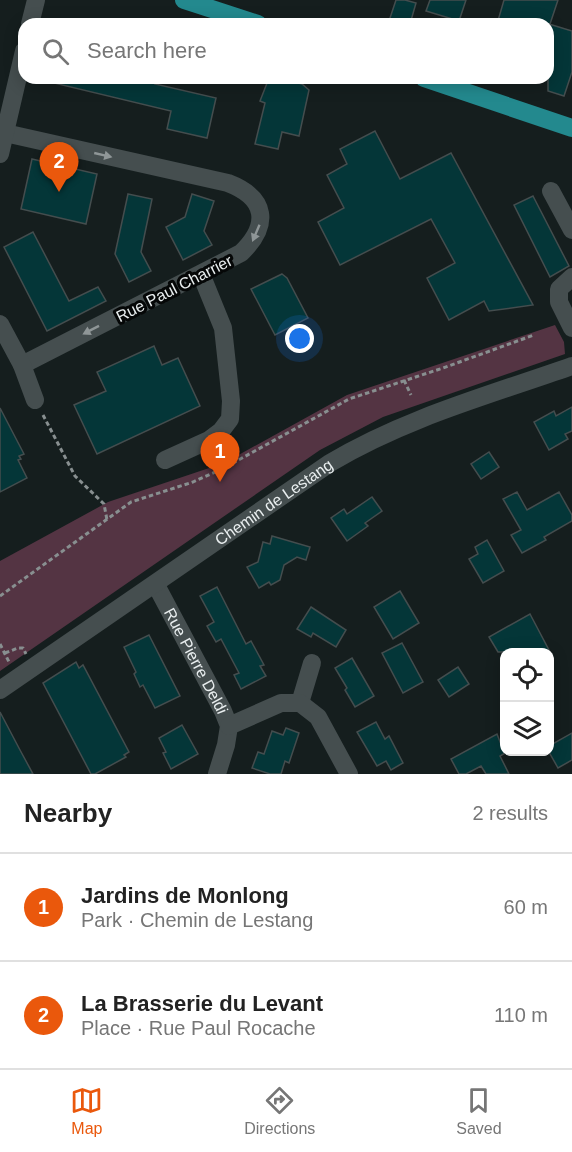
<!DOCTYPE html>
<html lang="en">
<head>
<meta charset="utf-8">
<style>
  body { margin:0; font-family:Arial,sans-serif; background:#f2f2f2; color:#222 }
  .controls { position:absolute; right:18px; bottom:18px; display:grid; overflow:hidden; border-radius:12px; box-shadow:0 3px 15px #0003 }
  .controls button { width:54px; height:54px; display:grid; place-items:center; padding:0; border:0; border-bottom:2px solid #e0e0e0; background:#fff; color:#222; font:30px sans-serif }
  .you { position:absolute; left:300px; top:339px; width:21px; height:21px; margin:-15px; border:4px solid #fff; border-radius:50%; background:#1a73e8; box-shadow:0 0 0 9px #1a73e833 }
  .badge { display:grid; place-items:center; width:39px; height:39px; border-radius:50%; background:#ea580c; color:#fff; font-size:20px; font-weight:700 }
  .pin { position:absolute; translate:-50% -50px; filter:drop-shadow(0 2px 3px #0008) }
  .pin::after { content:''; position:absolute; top:32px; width:21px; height:18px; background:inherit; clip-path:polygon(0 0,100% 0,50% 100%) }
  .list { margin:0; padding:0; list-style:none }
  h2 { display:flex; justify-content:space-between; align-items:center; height:78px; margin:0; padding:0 24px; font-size:26px }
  h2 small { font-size:20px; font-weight:400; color:#767676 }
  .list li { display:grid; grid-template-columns:39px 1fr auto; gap:18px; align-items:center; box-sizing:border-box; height:108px; padding:0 24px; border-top:2px solid #e0e0e0 }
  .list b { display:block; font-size:22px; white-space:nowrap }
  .list p { margin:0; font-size:20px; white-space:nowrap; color:#767676 }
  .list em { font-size:20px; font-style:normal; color:#767676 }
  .icon { flex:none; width:33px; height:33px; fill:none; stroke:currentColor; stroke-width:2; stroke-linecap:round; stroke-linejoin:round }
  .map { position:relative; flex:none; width:572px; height:774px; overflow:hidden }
  .search { position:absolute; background:#fff; box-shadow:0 3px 15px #0003; left:18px; right:18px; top:18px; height:66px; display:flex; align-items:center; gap:15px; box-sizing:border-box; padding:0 21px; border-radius:18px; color:#767676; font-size:22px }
  .sheet { height:294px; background:#fff }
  nav { display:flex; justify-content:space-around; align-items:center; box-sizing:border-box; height:84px; border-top:2px solid #e0e0e0; background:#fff; font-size:16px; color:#767676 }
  nav a { display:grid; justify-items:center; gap:3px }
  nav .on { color:#ea580c }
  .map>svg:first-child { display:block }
  .green { fill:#543443 }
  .building { fill:#043638; stroke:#444d4e; stroke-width:1.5 }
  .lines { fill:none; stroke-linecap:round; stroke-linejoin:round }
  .path { stroke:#888f90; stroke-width:3; stroke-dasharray:4.5 3; stroke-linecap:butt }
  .minor { stroke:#454e4f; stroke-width:18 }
  .major { stroke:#23898e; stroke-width:18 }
  .oneway { fill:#8f9697 }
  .labels { text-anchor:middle; stroke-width:6; stroke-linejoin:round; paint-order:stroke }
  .street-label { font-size:16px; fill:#e9eeef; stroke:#050707 }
</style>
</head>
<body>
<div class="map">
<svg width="572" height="774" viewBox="0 0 572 774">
  <rect width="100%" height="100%" fill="#151e1e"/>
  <path class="green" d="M555,325L564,342L565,354L383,417L320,450L0,671V561L108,502L224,463L347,395Z"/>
  <g class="building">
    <path d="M396,0H405L416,3L410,24H388Z"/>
    <path d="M430,0H466L459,21L426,11Z"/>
    <path d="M504,0H558L550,24H549L572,31V72L564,96L548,91V24H497Z"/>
    <path d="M55,78H157L155,84L216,98L207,138L167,129L171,111L54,83Z"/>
    <path d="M269,78H280L302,84L309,90L299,136L282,132L278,149L255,144L265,103L260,101Z"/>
    <path d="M375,131L400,179L451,153L533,305L489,311L484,301L449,320L427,278L455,263L431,219L340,265L318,222L344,208L327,175L347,164L340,149Z"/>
    <path d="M32,159L97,174L86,224L21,209Z"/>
    <path d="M128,194L152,199L141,252L151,271L129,282L115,254Z"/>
    <path d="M192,194L214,201L204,231L212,245L183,260L166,227L185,217Z"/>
    <path d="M533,196L569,266L550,277L514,205Z"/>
    <path d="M33,232L69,301L98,287L106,301L47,331L4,247Z"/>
    <path d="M282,274L287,278L308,318L275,335L251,289Z"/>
    <path d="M154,346L162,365L178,358L200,406L97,454L74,405L106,391L97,372Z"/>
    <path d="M572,407V431L565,434L568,439L549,450L534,422L554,411L556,416Z"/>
    <path d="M0,408L24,454L19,456L21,459L18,460L27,478L0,492Z"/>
    <path d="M489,452L499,467L481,479L471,464Z"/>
    <path d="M517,492L527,510L559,492L572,515V521L544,537L546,540L522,553L511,535L521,530L503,499Z"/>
    <path d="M372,497L382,511L365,523L368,526L347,541L331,518L344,509L347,514Z"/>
    <path d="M272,536L310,547L306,560L297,557L284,565L280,580L271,585L269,582L259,588L247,567L258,562L263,542L270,544Z"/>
    <path d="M487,540L504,571L483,583L469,559L478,554L475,547Z"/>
    <path d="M217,587L246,644L251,641L264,665L260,666L266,676L241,689L234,675L239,673L221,639L216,642L207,626L214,622L200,596Z"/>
    <path d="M400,591L419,623L393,639L374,607Z"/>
    <path d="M311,607L346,630L336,647L313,633L311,637L297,629Z"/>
    <path d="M530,614L550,652H498L489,637Z"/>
    <path d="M149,635L180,696L155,708L143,685L140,687L134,674L136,672L124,647Z"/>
    <path d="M402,643L423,682L403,693L382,653Z"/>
    <path d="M352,658L374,696L355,707L345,690L347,688L335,668Z"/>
    <path d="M76,662L79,668L83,665L129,752L124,755L126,757L95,774H91L43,683Z"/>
    <path d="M458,667L469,684L449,697L438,680Z"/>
    <path d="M0,712L20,750L33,774H0Z"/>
    <path d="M376,722L385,739L389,736L403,763L391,770L386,761L377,766L357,732Z"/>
    <path d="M182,725L198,754L171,769L163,753L166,752L159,738Z"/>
    <path d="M286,728L299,733L289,763L285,761L281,774H270L252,768L258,752L264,754L272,731L283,735Z"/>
    <path d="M572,733V760L558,768L549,752V746Z"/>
    <path d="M497,734L504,752H507L500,756L509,774H486L481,766L466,774H459L451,759Z"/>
  </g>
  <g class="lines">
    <g class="path">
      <path d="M404,380L411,395"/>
      <path d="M43,415L75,476L104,504L107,520"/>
      <path d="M0,596L131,502L193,482L224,468L349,399L443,368L534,335"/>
      <path d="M0,644L10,664"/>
      <path d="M5,653L18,648H23L26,654"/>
    </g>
    <g class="minor">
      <path d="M30,24L36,0"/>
      <path d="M5,133L228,183C267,198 270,225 241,253L22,365"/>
      <path d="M0,154L24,51"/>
      <path d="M551,191L572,230"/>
      <path d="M572,277L559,289V302L572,328"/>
      <path d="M0,324L22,365L35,400"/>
      <path d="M165,460L209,440L221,431L230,419L231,401L223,328L201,274"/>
      <path id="s1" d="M156,585L223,711L229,726L226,745L217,774"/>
      <path id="s2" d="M0,690L330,463C405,418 490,395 572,366"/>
      <path d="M300,703L312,663"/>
      <path d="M229,726L281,703H300L318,717L349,774"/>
    </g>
    <g class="major">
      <path d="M184,0L258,24"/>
      <path d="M424,78L572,128"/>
    </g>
  </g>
  <defs><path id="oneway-solid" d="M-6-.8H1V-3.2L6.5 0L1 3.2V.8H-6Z" transform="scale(1.5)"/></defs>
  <g class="oneway">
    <use href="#oneway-solid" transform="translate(103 155) rotate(13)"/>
    <use href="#oneway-solid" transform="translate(256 233) rotate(113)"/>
    <use href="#oneway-solid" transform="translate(91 330) rotate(153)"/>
  </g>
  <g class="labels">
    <g class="street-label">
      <text transform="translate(174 288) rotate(-27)" y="6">Rue Paul Charrier</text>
      <text dy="6" stroke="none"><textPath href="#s2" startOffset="332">Chemin de Lestang</textPath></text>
      <text dy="6" stroke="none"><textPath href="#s1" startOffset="86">Rue Pierre Deldi</textPath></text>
    </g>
  </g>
</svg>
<div class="controls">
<button><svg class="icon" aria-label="locate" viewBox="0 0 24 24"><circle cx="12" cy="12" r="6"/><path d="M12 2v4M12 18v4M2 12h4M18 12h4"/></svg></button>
<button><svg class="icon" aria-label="layers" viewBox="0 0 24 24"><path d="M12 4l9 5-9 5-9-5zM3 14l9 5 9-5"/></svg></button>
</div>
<div class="you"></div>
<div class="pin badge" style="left:220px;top:482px">1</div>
<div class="pin badge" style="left:59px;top:192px">2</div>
<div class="search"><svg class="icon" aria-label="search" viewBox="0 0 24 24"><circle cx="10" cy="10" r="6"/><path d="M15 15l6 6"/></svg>Search here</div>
</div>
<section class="sheet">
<h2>Nearby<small>2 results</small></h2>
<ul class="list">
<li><span class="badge">1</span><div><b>Jardins de Monlong</b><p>Park · Chemin de Lestang</p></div><em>60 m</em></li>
<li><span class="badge">2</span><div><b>La Brasserie du Levant</b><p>Place · Rue Paul Rocache</p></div><em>110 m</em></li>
</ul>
</section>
<nav>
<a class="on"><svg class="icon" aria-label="map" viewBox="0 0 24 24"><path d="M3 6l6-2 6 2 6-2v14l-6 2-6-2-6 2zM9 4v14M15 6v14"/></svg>Map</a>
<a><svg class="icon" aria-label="directions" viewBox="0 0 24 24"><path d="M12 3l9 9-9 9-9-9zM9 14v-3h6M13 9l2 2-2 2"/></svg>Directions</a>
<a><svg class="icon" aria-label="saved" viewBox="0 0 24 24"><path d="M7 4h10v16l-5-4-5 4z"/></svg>Saved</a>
</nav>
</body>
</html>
